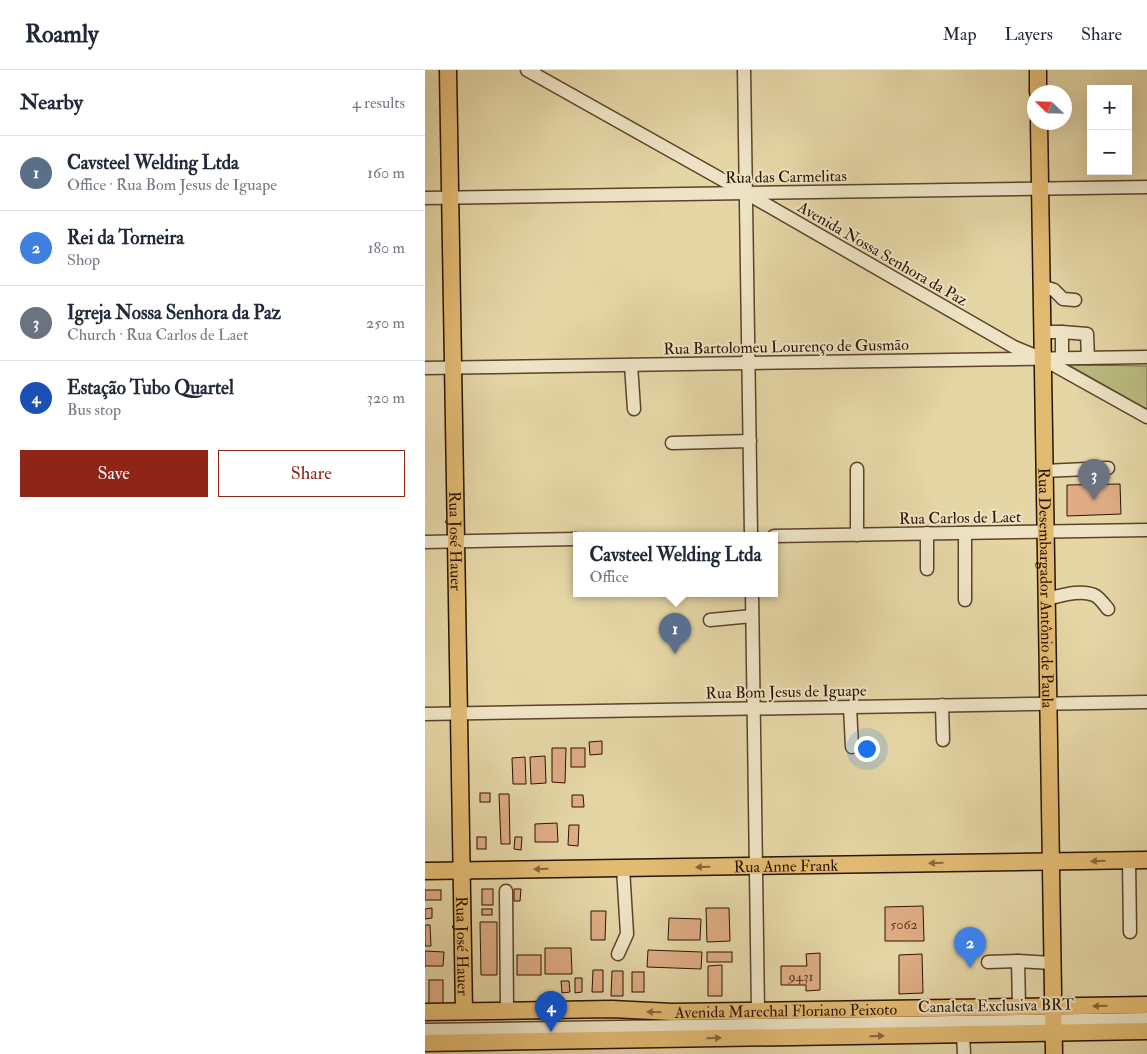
<!DOCTYPE html>
<html lang="en">
<head>
<meta charset="utf-8">
<style>
  body { margin:0; font-family:"IM FELL Double Pica",serif; background:#f2f2f3; color:#1f2937 }
  .controls { position:absolute; right:15px; top:15px; display:grid; overflow:hidden; border-radius:0px; box-shadow:0 5px 20px #0002 }
  .controls button { width:45px; height:45px; display:grid; place-items:center; padding:0; border:0; border-bottom:1px solid #e0e1e3; background:#fff; color:#1f2937; font:25px sans-serif }
  .compass { position:absolute; left:602px; top:15px; width:45px; height:45px; border-radius:50%; background:#fff; box-shadow:0 5px 20px #0002; rotate:293deg }
  .you { position:absolute; left:441px; top:678px; width:18px; height:18px; margin:-12px; border:4px solid #fff; border-radius:50%; background:#1a73e8; box-shadow:0 0 0 8px #1a73e833 }
  .badge { display:grid; place-items:center; width:32px; height:32px; border-radius:50%; background:#8f2418; color:#fff; font-size:16px; font-weight:700 }
  .pin { position:absolute; translate:-50% -41px; filter:drop-shadow(0 1px 2px #0008) }
  .pin::after { content:''; position:absolute; top:26px; width:18px; height:15px; background:inherit; clip-path:polygon(0 0,100% 0,50% 100%) }
  .popup { position:absolute; left:148px; top:462px; width:205px; height:65px; box-sizing:border-box; display:grid; place-content:center; border-radius:0px; background:#fff; filter:drop-shadow(0 1px 4px #0005); font-size:16px; white-space:nowrap; color:#747a83 }
  .popup b { font-size:19px; color:#1f2937 }
  .popup::after { content:''; position:absolute; left:50%; top:100%; margin-left:-10px; border:10px solid transparent; border-top-color:#fff }
  .list { margin:0; padding:0; list-style:none }
  h2 { display:flex; justify-content:space-between; align-items:center; height:65px; margin:0; padding:0 20px; font-size:21px }
  h2 small { font-size:16px; font-weight:400; color:#747a83 }
  .list li { display:grid; grid-template-columns:32px 1fr auto; gap:15px; align-items:center; box-sizing:border-box; height:75px; padding:0 20px; border-top:1px solid #e0e1e3 }
  .list b { display:block; font-size:19px; white-space:nowrap }
  .list p { margin:0; font-size:16px; white-space:nowrap; color:#747a83 }
  .list em { font-size:16px; font-style:normal; color:#747a83 }
  .actions { display:flex; gap:10px; padding:15px 20px }
  .actions a { flex:1; padding:11px 0; border:1px solid #8f2418; border-radius:0px; text-align:center; font-size:18px; color:#8f2418 }
  .actions .main { background:#8f2418; color:#fff }
  .map { position:relative; flex:none; width:722px; height:984px; overflow:hidden }
  header { display:flex; align-items:center; gap:30px; box-sizing:border-box; height:70px; padding:0 25px; background:#fff; border-bottom:1px solid #e0e1e3 }
  header strong { font-size:24px }
  nav { display:flex; gap:28px; margin-inline-start:auto; font-size:18px }
  main { display:flex }
  aside { flex:1; background:#fff }
  .map>svg:first-child { display:block }
  .green { fill:#bbbc82; stroke:#736841 }
  .building { fill:#dfac84; stroke:#2b1300 }
  .lines { fill:none; stroke-linecap:round; stroke-linejoin:round }
  .minor-casing { stroke:#5a442a; stroke-width:15 }
  .major-casing { stroke:#2b1300; stroke-width:19 }
  .minor { stroke:#eee4c5; stroke-width:12 }
  .major { stroke:#e2bb73; stroke-width:16 }
  .oneway { fill:#86673a }
  .labels { text-anchor:middle; stroke-width:4; stroke-linejoin:round; paint-order:stroke }
  .number-label { font-size:14px; fill:#583921 }
  .street-label { font-size:16px; fill:#2b1300; stroke:#eee4c5 }
</style>
</head>
<body>
<header>
<strong>Roamly</strong>
<nav><a>Map</a><a>Layers</a><a>Share</a></nav>
</header>
<main>
<aside>
<h2>Nearby<small>4 results</small></h2>
<ul class="list">
<li><span class="badge" style="background:#5c6f8a">1</span><div><b>Cavsteel Welding Ltda</b><p>Office · Rua Bom Jesus de Iguape</p></div><em>160 m</em></li>
<li><span class="badge" style="background:#3f7fe0">2</span><div><b>Rei da Torneira</b><p>Shop</p></div><em>180 m</em></li>
<li><span class="badge" style="background:#6b7280">3</span><div><b>Igreja Nossa Senhora da Paz</b><p>Church · Rua Carlos de Laet</p></div><em>250 m</em></li>
<li><span class="badge" style="background:#1a4fb4">4</span><div><b>Estação Tubo Quartel</b><p>Bus stop</p></div><em>320 m</em></li>
</ul>
<div class="actions"><a class="main">Save</a><a>Share</a></div>
</aside>
<div class="map">
<svg width="722" height="984" viewBox="0 0 722 984">
  <rect width="100%" height="100%" fill="#e5d6a6"/>
  <filter id="stains"><feTurbulence type="fractalNoise" baseFrequency=".004" numOctaves="4"/><feColorMatrix values="0 0 0 0 .2 0 0 0 0 .09 0 0 0 0 .02 0 0 0 .5 -.17"/></filter>
  <radialGradient id="worn" r=".72"><stop offset=".6" stop-color="#630" stop-opacity="0"/><stop offset="1" stop-color="#630" stop-opacity=".3"/></radialGradient>
  <path class="green" d="M644,295L722,296V339Z"/>
  <g class="building">
    <path d="M695,414L696,444L642,446V415Z"/>
    <path d="M177,671V684L165,685L164,672Z"/>
    <path d="M127,678H141L140,713L127,712Z"/>
    <rect x="146" y="678" width="14" height="19"/>
    <path d="M120,686L121,713L106,714L105,687Z"/>
    <path d="M100,687L101,714H88L87,688Z"/>
    <rect x="55" y="723" width="10" height="9"/>
    <path d="M74,724H84L85,774H76Z"/>
    <path d="M147,725H158L159,737H147Z"/>
    <path d="M132,753L133,772H110V754Z"/>
    <path d="M144,755H154L153,776L143,775Z"/>
    <rect x="52" y="767" width="9" height="12"/>
    <path d="M90,767H97L96,780L89,779Z"/>
    <rect x="57" y="819" width="11" height="16"/>
    <path d="M89,819H96L95,831H89Z"/>
    <rect x="0" y="820" width="16" height="10"/>
    <path d="M498,836L499,871H460V837Z"/>
    <path d="M7,838V848L0,849V839Z"/>
    <path d="M281,838H304L305,871L282,872Z"/>
    <rect x="57" y="839" width="10" height="6"/>
    <path d="M166,841H181L180,870H166Z"/>
    <path d="M244,848L276,849L275,870H243Z"/>
    <path d="M55,852H72V905H56Z"/>
    <path d="M0,855H5L6,876H0Z"/>
    <path d="M120,878H146L147,904H120Z"/>
    <path d="M223,880L277,882L276,899L222,897Z"/>
    <path d="M0,881L19,882L18,896H0Z"/>
    <rect x="282" y="882" width="25" height="10"/>
    <path d="M395,883V920L381,921V915H356V896H382L381,884Z"/>
    <path d="M497,884L498,923L474,924V885Z"/>
    <rect x="92" y="885" width="24" height="20"/>
    <path d="M297,895V926H283V896Z"/>
    <path d="M168,900H178V922H167Z"/>
    <path d="M187,901H198V926H186Z"/>
    <rect x="207" y="902" width="12" height="20"/>
    <path d="M150,908H157V922L150,923Z"/>
    <rect x="4" y="910" width="14" height="24"/>
    <path d="M136,911H144L145,922L137,923Z"/>
  </g>
  <g class="lines">
    <defs>
      <g id="minor">
        <path d="M102,0L321,123L589,277L618,289L722,347"/>
        <path d="M319,0L326,465"/>
        <path d="M0,128L722,117"/>
        <path d="M616,216L629,220L638,229L650,230"/>
        <path d="M617,262H637V288"/>
        <path d="M637,262L662,264L663,288"/>
        <path d="M206,295L209,339"/>
        <path d="M0,298L722,287"/>
        <path d="M247,373L325,371"/>
        <path d="M432,399V465"/>
        <path d="M619,401L683,398"/>
        <path d="M502,463V499"/>
        <path d="M349,466L722,460"/>
        <path d="M0,472L151,469"/>
        <path d="M327,523L333,941"/>
        <path d="M621,529C635,526 655,519 669,525C674,527 679,534 683,539"/>
        <path d="M540,530V463"/>
        <path d="M285,550L327,546"/>
        <path d="M517,635L518,670"/>
        <path d="M425,637L427,677"/>
        <path d="M0,644L722,632"/>
        <path d="M704,790L705,862"/>
        <path d="M81,821L82,941"/>
        <path d="M193,884L202,864L198,798"/>
        <path d="M563,892L593,891"/>
        <path d="M594,937L593,891L627,893"/>
        <path d="M0,960L722,949"/>
        <path d="M538,964L539,984"/>
      </g>
      <g id="major">
        <path id="s1" d="M23,0L39,941"/>
        <path d="M613,0V22"/>
        <path id="s2" d="M614,52L629,984"/>
        <path id="s3" d="M0,801L722,790"/>
        <path id="s4" d="M0,942L187,939L247,942L722,935"/>
        <path d="M0,973L722,961"/>
      </g>
    </defs>
    <use href="#minor" class="minor-casing"/>
    <use href="#major" class="major-casing"/>
    <use href="#minor" class="minor"/>
    <use href="#major" class="major"/>
  </g>
  <defs><path id="oneway-solid" d="M-6-.8H1V-3.2L6.5 0L1 3.2V.8H-6Z" transform="scale(1.25)"/></defs>
  <g class="oneway">
    <use href="#oneway-solid" transform="translate(673 791) rotate(179)"/>
    <use href="#oneway-solid" transform="translate(511 793) rotate(179)"/>
    <use href="#oneway-solid" transform="translate(278 797) rotate(179)"/>
    <use href="#oneway-solid" transform="translate(116 799) rotate(179)"/>
    <use href="#oneway-solid" transform="translate(675 936) rotate(179)"/>
    <use href="#oneway-solid" transform="translate(229 942) rotate(-178)"/>
    <use href="#oneway-solid" transform="translate(452 966) rotate(-1)"/>
    <use href="#oneway-solid" transform="translate(289 968) rotate(-1)"/>
  </g>
  <g class="labels">
    <g class="number-label">
      <text x="479" y="859">5062</text>
      <text x="376" y="911">9431</text>
    </g>
    <g class="street-label">
      <text transform="translate(361 106) rotate(-1)" y="6">Rua das Carmelitas</text>
      <text transform="translate(458 183) rotate(30)" y="6">Avenida Nossa Senhora da Paz</text>
      <text transform="translate(361 276) rotate(-1)" y="6">Rua Bartolomeu Lourenço de Gusmão</text>
      <text transform="translate(535 447) rotate(-1)" y="6">Rua Carlos de Laet</text>
      <text dy="6" stroke="none"><textPath href="#s1" startOffset="471">Rua José Hauer</textPath></text>
      <text dy="6" stroke="none"><textPath href="#s2" startOffset="466">Rua Desembargador Antônio de Paula</textPath></text>
      <text transform="translate(361 621) rotate(-1)" y="6">Rua Bom Jesus de Iguape</text>
      <text dy="6" stroke="none"><textPath href="#s3" startOffset="361">Rua Anne Frank</textPath></text>
      <text dy="6" stroke="none"><textPath href="#s1" startOffset="876">Rua José Hauer</textPath></text>
      <text transform="translate(571 935) rotate(-1)" y="6">Canaleta Exclusiva BRT</text>
      <text dy="6" stroke="none"><textPath href="#s4" startOffset="361">Avenida Marechal Floriano Peixoto</textPath></text>
    </g>
  </g>
  <rect width="100%" height="100%" filter="url(#stains)"/>
  <rect width="100%" height="100%" fill="url(#worn)"/>
</svg>
<div class="controls">
<button>+</button>
<button>−</button>
</div>
<svg class="compass" viewBox="-18 -18 36 36"><path d="M0-13l5 13h-10z" fill="#e53935"/><path d="M0 13l5-13h-10z" fill="#747a83"/></svg>
<div class="you"></div>
<div class="pin badge" style="left:250px;top:584px;background:#5c6f8a">1</div>
<div class="popup"><b>Cavsteel Welding Ltda</b>Office</div>
<div class="pin badge" style="left:545px;top:898px;background:#3f7fe0">2</div>
<div class="pin badge" style="left:669px;top:430px;background:#6b7280">3</div>
<div class="pin badge" style="left:126px;top:962px;background:#1a4fb4">4</div>
</div>
</main>
</body>
</html>
